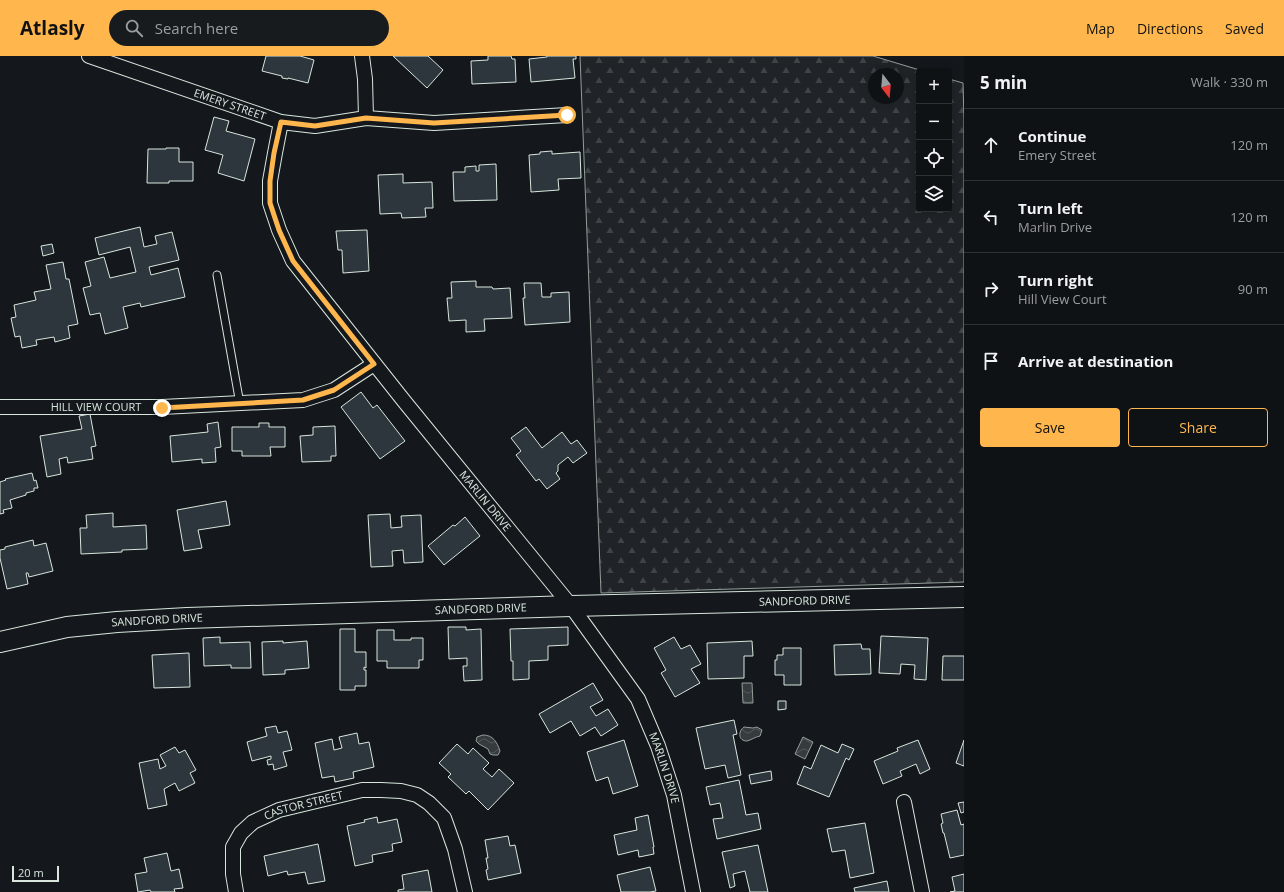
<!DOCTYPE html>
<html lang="en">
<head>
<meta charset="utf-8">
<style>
  body { margin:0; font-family:"Open Sans",sans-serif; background:#181b1e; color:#f1f3f6 }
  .controls { position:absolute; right:12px; top:12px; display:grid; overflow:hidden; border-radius:4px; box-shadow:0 2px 10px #0003 }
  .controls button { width:36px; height:36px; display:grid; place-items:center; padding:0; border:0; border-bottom:1px solid #2f3234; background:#0f1215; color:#f1f3f6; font:20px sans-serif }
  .compass { position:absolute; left:868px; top:12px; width:36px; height:36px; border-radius:50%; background:#0f1215; box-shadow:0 2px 10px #0003; rotate:164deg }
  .scale { position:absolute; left:12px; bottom:10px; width:47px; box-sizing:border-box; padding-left:4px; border:2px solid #d8e6dc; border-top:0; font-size:11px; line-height:14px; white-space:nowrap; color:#d8e6dc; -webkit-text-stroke:3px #14181c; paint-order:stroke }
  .stop { position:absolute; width:12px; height:12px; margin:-9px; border:3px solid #ffb74d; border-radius:50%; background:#fff }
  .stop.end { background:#ffb74d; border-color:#fff; box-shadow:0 1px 4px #0008 }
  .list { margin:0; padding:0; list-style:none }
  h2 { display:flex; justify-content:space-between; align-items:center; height:52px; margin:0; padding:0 16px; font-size:17px }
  h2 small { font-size:13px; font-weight:400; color:#9b9ea0 }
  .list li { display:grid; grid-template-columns:26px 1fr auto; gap:12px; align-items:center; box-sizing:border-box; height:72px; padding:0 16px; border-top:1px solid #2f3234 }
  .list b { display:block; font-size:15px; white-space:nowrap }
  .list p { margin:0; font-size:13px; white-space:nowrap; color:#9b9ea0 }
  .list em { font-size:13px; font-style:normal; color:#9b9ea0 }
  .actions { display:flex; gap:8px; padding:12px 16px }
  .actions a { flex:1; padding:9px 0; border:1px solid #ffb74d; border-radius:4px; text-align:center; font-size:14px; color:#ffb74d }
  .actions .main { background:#ffb74d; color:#111 }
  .icon { flex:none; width:22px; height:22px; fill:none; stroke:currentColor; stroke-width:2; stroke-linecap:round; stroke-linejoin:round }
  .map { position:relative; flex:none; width:964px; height:836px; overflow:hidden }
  header { display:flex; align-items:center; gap:24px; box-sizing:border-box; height:56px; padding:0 20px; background:#ffb74d; color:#111 }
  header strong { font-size:19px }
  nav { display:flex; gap:22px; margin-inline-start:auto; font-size:14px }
  .search { width:280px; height:36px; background:#181b1e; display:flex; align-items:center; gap:10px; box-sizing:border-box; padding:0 14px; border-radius:22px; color:#9b9ea0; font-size:15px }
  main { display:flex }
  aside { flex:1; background:#0f1215 }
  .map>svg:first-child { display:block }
  .forest { fill:url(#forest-firs); stroke:#939e99; fill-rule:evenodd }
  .water { fill:url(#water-waves); stroke:#939e99 }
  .building { fill:#2c363c; stroke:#d8e6dc }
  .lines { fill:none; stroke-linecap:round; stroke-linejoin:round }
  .lane-casing { stroke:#d8e6dc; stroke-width:9 }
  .street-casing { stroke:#d8e6dc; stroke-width:16 }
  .secondary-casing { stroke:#d8e6dc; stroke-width:22 }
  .lane { stroke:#14181c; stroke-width:7 }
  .street { stroke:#14181c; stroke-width:14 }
  .secondary { stroke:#14181c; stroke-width:20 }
  .route { stroke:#ffb74d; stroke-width:5 }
  .labels { text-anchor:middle; stroke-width:3; stroke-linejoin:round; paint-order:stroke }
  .street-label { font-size:11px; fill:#d8e6dc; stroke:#14181c }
</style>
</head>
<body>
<header>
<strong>Atlasly</strong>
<div class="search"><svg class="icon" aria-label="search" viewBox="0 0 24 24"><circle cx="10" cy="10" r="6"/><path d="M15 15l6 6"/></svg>Search here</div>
<nav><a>Map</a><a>Directions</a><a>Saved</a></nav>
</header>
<main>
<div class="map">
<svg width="964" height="836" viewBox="0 0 964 836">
  <defs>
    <pattern id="forest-firs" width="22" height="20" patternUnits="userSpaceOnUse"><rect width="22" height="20" fill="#202428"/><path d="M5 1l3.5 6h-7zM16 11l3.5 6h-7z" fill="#404447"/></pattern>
    <pattern id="water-waves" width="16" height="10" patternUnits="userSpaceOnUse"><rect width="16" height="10" fill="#363b3e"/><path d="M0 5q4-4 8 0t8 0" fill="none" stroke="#525759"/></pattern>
  </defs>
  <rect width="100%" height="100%" fill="#14181c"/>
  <path class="forest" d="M580,0H873L923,15H919V153H949V23L963,27L964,63V526L601,537ZM874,18H898V42H874Z"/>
  <g class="water">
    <path d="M742,627H752L753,647H743Z"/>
    <path d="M744,671L753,672L757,671L762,674L760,680C755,681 751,684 747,685C738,685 738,675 744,671Z"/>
    <path d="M483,679C493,679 497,686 500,695L498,699H493L490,698L488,693L479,688L476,685L477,681Z"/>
    <path d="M803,681L813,686L805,703L795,698Z"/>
  </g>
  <g class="building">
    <path d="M266,0H300L314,4L308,27L288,22V23L282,22V20L262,15Z"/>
    <path d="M393,0H428L443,14L427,32Z"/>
    <path d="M488,0H511L512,3H515L516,26L472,28L471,5L488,4Z"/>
    <path d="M547,0H576V3H573L575,22L531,26L529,3L547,1Z"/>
    <path d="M214,61L229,65L226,75L255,83L244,125L218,117L223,99L205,94Z"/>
    <path d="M166,92H179V106H193V125H169V127H147L148,93H166Z"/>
    <path d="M552,95V98L580,96L581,122L558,123L559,134L531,136L529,99L540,98V96Z"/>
    <path d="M496,108L497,144L454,145L453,116H465V111L476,110V115H479V109Z"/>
    <path d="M403,118V127L432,126L433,152H425L426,161L402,162L401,157L380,158L378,119Z"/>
    <path d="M140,171L144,191L157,188L155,180L172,176L179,204L149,211L151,219L178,212L185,241L141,251L140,247L123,251L128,272L105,278L100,257L90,259L83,232L91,230L85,206L104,201L110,222L136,216L130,191L99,199L95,182Z"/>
    <path d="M367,174L369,215L343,217L342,194H338L336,175Z"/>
    <path d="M52,188L54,197L43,200L41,190Z"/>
    <path d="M63,206L66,223H69L78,268L68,270L70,282L55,286L54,281L36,284L37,289L22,292L20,280L15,281L11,262L16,261L14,249L36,244L34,236L51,233L46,209Z"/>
    <path d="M476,225V231H492L493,233L510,232L512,262L484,263L485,275L466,276V264L449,265L447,242H452L451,226Z"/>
    <path d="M524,227H541L542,241H551V237L569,236L570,266L525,269L523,242H525Z"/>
    <path d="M361,336L373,352L377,349L405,385L380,403L341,351Z"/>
    <path d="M90,358L96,390L91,391L93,403L68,407L67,401L59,403L61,418L47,421L40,380L82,373L79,360Z"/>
    <path d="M218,366L221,391L215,392L216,406L202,407V403L172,406L170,380L208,376L207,368Z"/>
    <path d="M259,367H269V371H285V391H270L271,400H242V395H232V371H259Z"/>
    <path d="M335,370L336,400H331V405L302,406L300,380L313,379V371Z"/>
    <path d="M526,371L542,392L562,376L571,388L577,384L587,397L573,407L568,401L558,409V415L556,417L560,423L547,433L539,423L536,425L516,399L521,395L511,382Z"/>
    <path d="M32,417L34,425L36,424L38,432H34V435L26,437V439L10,444L12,452L3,454L4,457L0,458V426L6,424L5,423Z"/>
    <path d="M226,445L230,469L198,474L202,492L184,495L177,454Z"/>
    <path d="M113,457V471L146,469L147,493L122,494V496L81,498L80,472H87L86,459Z"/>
    <path d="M390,458L391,472L402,471L401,460L421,459L423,506L404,507L403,494L392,495L393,510L371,511L368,459Z"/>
    <path d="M465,461L480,480L444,509L428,490L453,469L455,470Z"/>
    <path d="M33,484L34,490L46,487L53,515L29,521L28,517H26L28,528L7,533L0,502V494L5,493V491Z"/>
    <path d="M448,571H466V574L481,573L482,624L464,625L463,610H467V602L449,603Z"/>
    <path d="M568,571V589L548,590V604L529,605V623L513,624V605H511L510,573Z"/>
    <path d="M340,573H355V596H366V612L364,611V614H366V630H355V634H340Z"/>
    <path d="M377,574H394V584H411V582H423V604H419V612H387V605H377Z"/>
    <path d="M881,580L928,582L926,624L914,623L915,609L901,608L900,618L879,617Z"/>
    <path d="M220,581V587L250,586L251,612H231V609L204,610L203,582Z"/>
    <path d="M674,581L681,593L690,589L701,608L691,613L700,627L675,641L661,617L666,614L654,592Z"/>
    <path d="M283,585V587L307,585L309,612L285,614V618L263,619L262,586Z"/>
    <path d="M752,585L753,600H744V622L708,623L707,587Z"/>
    <path d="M861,588L862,593H870L871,618L835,619L834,589Z"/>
    <path d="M783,592H801V629H784V619H775V604H777V599H783Z"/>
    <path d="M189,597L190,631L154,632L152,599Z"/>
    <path d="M943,600H964V624H942Z"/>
    <path d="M593,627L603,644L590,651L596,660L608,653L618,669L601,680L595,671L580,680L571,665L550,677L539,658Z"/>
    <path d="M778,645H786V653L778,654Z"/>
    <path d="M734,664L737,678L733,679L741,719L728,722L725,709L705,713L696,672Z"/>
    <path d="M276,670L278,677L287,675L292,694L283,696L287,710L274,714L273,708L268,709L267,704L271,703V700L252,705L247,686L267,680L265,672Z"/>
    <path d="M357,677L359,688L369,686L374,711L353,716L354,722L335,726L334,720L322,722L315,687L332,683L334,694L342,692L339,681Z"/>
    <path d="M624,684L638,730L613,738L608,721L596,725L587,696Z"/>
    <path d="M918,684L930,713L920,718L916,708L900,715L902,720L883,728L874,705L898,695L897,692Z"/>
    <path d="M964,684V710L956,707Z"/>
    <path d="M457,688L468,698L473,692L489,707L483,713L492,721L499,713L514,727L488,754L469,735L466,738L448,721L451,718L439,707Z"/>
    <path d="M842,688L854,693L849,704L846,702L829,741L797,728L804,710L811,713L821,689L838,697Z"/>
    <path d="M175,691L179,697L185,694L196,714L190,717L195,727L179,735L175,727L164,733L167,749L148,753L139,707L158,703L160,713L166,710L160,699Z"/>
    <path d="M771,715L772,724L751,728L749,719Z"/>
    <path d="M739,724L746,759L758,757L761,773L717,783L713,763L723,762L720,747L710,749L706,731Z"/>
    <path d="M964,746V756L961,757L958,747Z"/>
    <path d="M957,754L961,769L964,768V799L950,802L944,777H943L941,768L943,767L941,758Z"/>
    <path d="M648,759L654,791H653L654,798L639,801L638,794L618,799L614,779L637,774L635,762Z"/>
    <path d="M377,761L378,767L397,763L402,786L392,788L393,795L372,799L373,806L355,810L347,770L365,766L364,764Z"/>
    <path d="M865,767L874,817L850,822L845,794L832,796L827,773Z"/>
    <path d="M508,780L510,790L515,789L521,817L488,824L486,814L488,813L486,802H488L485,784Z"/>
    <path d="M318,788L325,825L308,828L305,816L288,819L287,815L268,820L264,800Z"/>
    <path d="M758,789L768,836H750L745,815L733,818L735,830L730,832L722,796Z"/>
    <path d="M167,797L171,815L179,813L183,832L174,833L175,836H151L150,834L138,836L135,818L147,816L144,802Z"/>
    <path d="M650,811L656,835L650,836H621L617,819Z"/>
    <path d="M428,814L432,836H398V834L404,833L402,819Z"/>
    <path d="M964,818V836H950L955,835L952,821Z"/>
    <path d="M887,825L889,836H855L854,832Z"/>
  </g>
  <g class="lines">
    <defs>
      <path id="lane" d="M217,219L240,348"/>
      <g id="street">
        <path id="s1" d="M89,0L281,66L315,70L366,62L434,67L567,59"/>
        <path d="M362,0L365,23L366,62"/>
        <path id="s2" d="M281,66L275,97L270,125V147L279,174L293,205L404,345L571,550L638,643L658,690L674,739L693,836"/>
        <path id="s3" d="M0,351H162L303,344L334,334L374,308"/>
        <path d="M904,746L922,836"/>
        <path id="s4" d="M236,836L233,818V791L241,777L253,766L279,754L362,734H381L401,735L417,739L429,747L444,762L455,793L465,836"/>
      </g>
      <g id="secondary">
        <path id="s5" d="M0,586L67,571L117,566L187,562L571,550L964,541"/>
      </g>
    </defs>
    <use href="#lane" class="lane-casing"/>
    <use href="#street" class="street-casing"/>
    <use href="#secondary" class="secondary-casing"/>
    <use href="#lane" class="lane"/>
    <use href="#street" class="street"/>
    <use href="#secondary" class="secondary"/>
  </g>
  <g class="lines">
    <path class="route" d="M162,352L303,344L334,334L374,308L293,205L279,174L270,147V125L274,97L281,66L315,70L366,62L434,67L567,59"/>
  </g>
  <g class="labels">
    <g class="street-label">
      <text dy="4" stroke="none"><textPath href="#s1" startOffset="149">EMERY STREET</textPath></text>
      <text dy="4" stroke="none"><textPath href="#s3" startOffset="96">HILL VIEW COURT</textPath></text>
      <text dy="4" stroke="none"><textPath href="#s2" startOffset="452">MARLIN DRIVE</textPath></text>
      <text dy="4" stroke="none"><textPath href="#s5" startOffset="807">SANDFORD DRIVE</textPath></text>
      <text dy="4" stroke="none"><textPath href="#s5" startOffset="483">SANDFORD DRIVE</textPath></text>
      <text dy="4" stroke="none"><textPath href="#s5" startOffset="159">SANDFORD DRIVE</textPath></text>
      <text dy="4" stroke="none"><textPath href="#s2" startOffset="776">MARLIN DRIVE</textPath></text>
      <text dy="4" stroke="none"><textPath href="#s4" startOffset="131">CASTOR STREET</textPath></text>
    </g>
  </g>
</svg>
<div class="controls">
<button>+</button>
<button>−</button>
<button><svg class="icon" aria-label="locate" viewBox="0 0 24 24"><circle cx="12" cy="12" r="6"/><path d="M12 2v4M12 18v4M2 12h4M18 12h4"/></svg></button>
<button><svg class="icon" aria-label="layers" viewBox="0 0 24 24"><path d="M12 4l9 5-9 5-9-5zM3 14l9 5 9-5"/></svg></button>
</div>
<svg class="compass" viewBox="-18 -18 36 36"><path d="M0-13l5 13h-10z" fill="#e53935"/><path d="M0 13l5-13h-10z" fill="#9b9ea0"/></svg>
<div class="scale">20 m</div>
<div class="stop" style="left:567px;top:59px"></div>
<div class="stop end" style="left:162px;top:352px"></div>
</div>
<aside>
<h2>5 min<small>Walk · 330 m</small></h2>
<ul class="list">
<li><svg class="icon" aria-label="ahead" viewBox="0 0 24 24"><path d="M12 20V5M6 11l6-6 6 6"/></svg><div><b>Continue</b><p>Emery Street</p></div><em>120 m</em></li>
<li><svg class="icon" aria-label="left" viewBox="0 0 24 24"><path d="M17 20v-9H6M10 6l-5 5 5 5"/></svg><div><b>Turn left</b><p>Marlin Drive</p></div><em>120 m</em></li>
<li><svg class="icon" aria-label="right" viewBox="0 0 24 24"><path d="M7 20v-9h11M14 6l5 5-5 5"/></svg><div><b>Turn right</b><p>Hill View Court</p></div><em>90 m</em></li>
<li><svg class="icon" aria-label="arrive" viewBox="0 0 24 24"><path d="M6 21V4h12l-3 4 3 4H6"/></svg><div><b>Arrive at destination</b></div></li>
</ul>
<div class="actions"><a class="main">Save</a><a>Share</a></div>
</aside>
</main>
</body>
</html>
